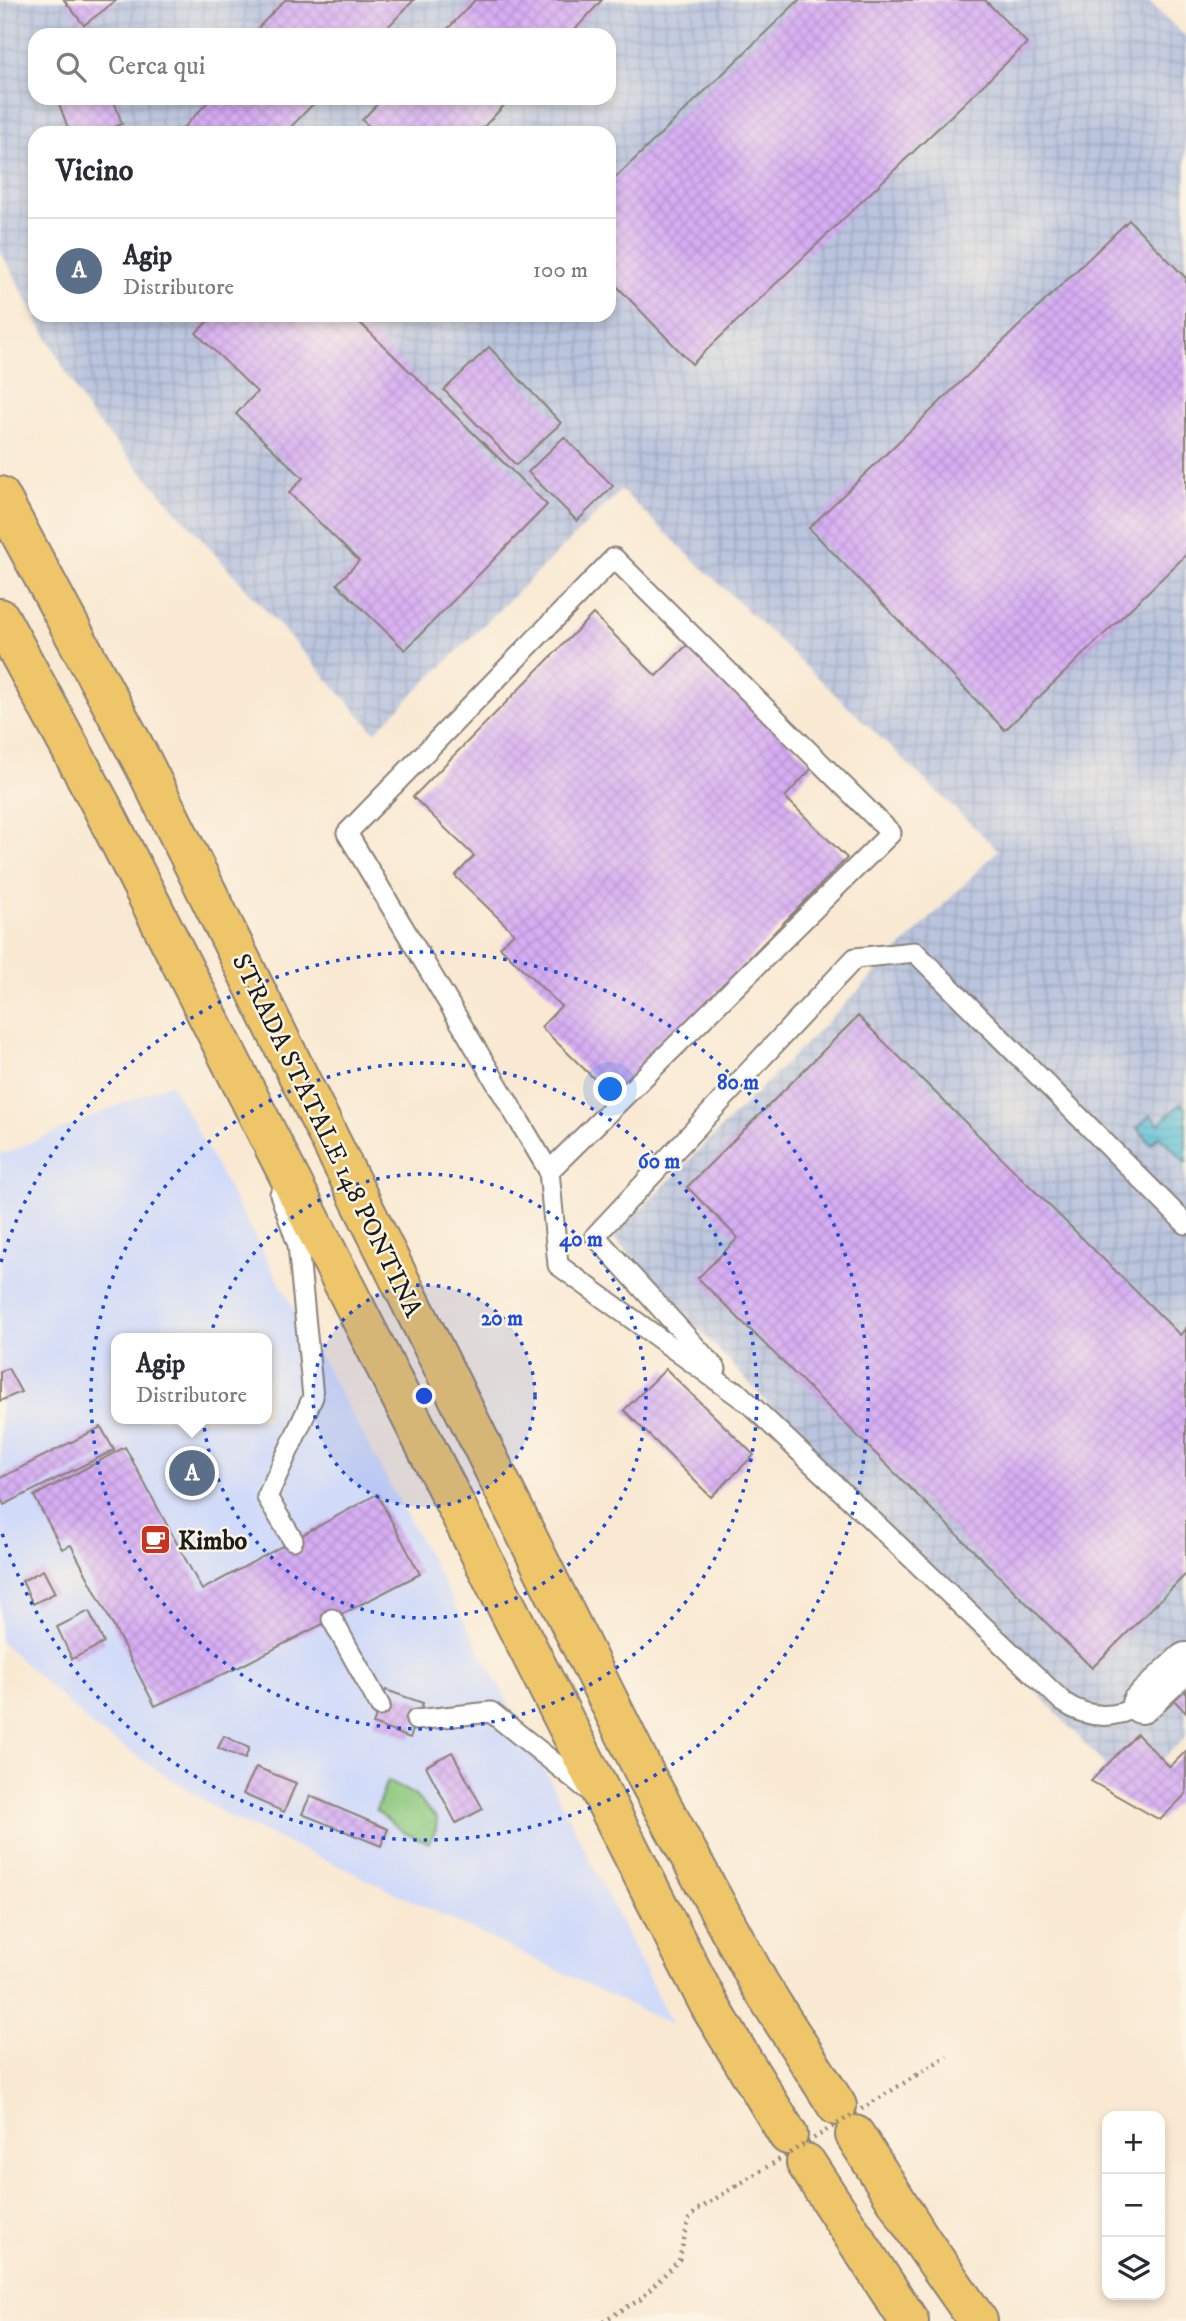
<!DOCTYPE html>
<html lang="it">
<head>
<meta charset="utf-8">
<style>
  body { margin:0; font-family:"IM FELL DW Pica",serif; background:#f7f7f7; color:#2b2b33 }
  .controls { position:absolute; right:21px; bottom:21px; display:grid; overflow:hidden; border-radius:14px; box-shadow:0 4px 10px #0003 }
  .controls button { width:63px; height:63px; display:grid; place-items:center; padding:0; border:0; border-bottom:2px solid #e1e1e2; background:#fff; color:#2b2b33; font:35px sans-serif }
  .you { position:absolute; left:611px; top:1090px; width:24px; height:24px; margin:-18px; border:5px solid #fff; border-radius:50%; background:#1a73e8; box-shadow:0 0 0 10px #1a73e833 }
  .badge { display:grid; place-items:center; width:46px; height:46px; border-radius:50%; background:#7c3aed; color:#fff; font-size:23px; font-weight:700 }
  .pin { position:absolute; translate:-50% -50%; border:4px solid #fff; box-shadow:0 2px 7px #0006 }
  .popup { position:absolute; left:111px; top:1333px; width:161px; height:91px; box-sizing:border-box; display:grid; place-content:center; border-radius:14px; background:#fff; filter:drop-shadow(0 2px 5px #0005); font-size:23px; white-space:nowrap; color:#7c7c81 }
  .popup b { font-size:26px; color:#2b2b33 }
  .popup::after { content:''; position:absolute; left:50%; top:100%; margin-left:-14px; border:14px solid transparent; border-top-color:#fff }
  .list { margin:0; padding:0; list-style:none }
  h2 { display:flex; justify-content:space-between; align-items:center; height:91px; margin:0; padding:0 28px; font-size:30px }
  h2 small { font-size:23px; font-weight:400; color:#7c7c81 }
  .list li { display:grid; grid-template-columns:46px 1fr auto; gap:21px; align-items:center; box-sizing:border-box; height:105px; padding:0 28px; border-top:2px solid #e1e1e2 }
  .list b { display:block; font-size:26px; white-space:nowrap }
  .list p { margin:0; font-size:23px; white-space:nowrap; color:#7c7c81 }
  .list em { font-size:23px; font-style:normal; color:#7c7c81 }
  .icon { flex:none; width:38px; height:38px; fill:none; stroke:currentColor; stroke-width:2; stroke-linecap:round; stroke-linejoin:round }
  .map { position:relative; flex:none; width:1186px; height:2321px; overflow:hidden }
  .search { position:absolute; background:#fff; box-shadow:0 4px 10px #0003; left:28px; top:28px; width:588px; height:77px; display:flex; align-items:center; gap:18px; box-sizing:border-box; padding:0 24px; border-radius:21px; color:#7c7c81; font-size:26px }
  .panel { position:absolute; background:#fff; box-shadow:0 4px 10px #0003; left:28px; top:126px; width:588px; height:196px; border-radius:21px }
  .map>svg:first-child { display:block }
  .built { fill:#d0daf9; fill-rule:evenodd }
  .industrial { fill:url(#industrial-grid); fill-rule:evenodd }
  .green { fill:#8bc87e; stroke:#54724d; stroke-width:2 }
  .water { fill:url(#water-rules); stroke:#3a6c78; stroke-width:2 }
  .building { fill:url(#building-cross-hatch) }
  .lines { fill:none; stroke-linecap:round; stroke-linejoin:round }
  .service-casing { stroke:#8a8278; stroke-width:23 }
  .minor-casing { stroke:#8a8278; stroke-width:42 }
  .trunk-casing { stroke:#8a8278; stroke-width:42 }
  .path { stroke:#8a8278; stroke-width:4.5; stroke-dasharray:2 5; stroke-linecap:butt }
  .service { stroke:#fff; stroke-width:19 }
  .minor { stroke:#fff; stroke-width:38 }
  .trunk { stroke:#eec569; stroke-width:38 }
  .path-bridge { stroke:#8a8278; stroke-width:4.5; stroke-dasharray:2 5; stroke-linecap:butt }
  .ring { fill:none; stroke:#1d4ed8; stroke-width:3.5; stroke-dasharray:3.5 7 }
  .labels { text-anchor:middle; stroke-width:5; stroke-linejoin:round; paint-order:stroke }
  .street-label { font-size:26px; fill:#1c1c1c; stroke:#fcf5e5 }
  .poi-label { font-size:26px; font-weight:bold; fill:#1c1c1c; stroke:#fcf5e5; text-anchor:start }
  .centre { fill:#1d4ed8; stroke:#fcf5e5; stroke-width:3.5 }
  .ring-label { font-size:21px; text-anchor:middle; font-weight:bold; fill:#1d4ed8; stroke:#fcf5e5; stroke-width:5; stroke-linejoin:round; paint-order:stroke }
</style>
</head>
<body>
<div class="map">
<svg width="1186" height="2321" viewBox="0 0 1186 2321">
  <defs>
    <pattern id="industrial-grid" width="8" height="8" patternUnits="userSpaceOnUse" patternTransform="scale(1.75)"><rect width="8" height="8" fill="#bac4de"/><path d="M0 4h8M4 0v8" fill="none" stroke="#9fa8be"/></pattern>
    <pattern id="water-rules" width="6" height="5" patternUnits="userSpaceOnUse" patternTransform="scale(1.75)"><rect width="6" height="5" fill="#57bdd5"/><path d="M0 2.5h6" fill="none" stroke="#4ba2b6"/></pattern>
    <pattern id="building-cross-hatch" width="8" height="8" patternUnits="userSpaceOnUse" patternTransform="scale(1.75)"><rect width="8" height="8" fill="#d6adf3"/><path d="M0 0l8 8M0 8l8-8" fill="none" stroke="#b794d0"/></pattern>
  </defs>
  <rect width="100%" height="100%" fill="#fcf5e5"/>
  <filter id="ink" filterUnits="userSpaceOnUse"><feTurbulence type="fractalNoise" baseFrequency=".0143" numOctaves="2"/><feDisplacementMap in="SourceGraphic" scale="14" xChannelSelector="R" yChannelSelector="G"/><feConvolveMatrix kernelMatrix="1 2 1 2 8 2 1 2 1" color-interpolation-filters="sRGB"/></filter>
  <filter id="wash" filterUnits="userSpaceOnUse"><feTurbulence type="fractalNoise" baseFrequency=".00686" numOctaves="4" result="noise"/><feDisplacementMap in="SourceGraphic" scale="28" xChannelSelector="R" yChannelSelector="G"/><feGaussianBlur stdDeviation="1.57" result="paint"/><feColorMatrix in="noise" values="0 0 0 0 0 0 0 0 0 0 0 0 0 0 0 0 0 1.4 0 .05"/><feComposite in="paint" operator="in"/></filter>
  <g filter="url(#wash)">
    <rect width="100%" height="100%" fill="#f9e9d3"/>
    <path class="built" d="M171,1083L542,1764L672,2025L337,1865L229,1817L97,1730L0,1641V1152L6,1153ZM117,1338H267V1419H117Z"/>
    <path class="industrial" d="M0,0H1147L1186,37V1737L1129,1791L613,1237L998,850L621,490L375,732L88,412L35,315H609V133H35V315L0,250ZM35,35H609V98H35Z"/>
    <path class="green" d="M387,1781L413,1794L437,1818L436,1829L429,1843L405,1833L376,1810Z"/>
    <path class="water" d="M1181,1103L1186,1109V1163L1160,1136L1151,1144L1137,1128L1150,1115L1159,1124Z"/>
    <g id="blocks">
      <g class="building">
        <path d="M64,0H117L84,25Z"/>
        <path d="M285,0H414L380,35H251Z"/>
        <path d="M475,0H602L570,35H442Z"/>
        <path d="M799,0H985L1027,43L692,364L609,278V184Z"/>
        <path d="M76,98H113L122,124L99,133H70L59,104Z"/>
        <path d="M212,98H319L285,133H178Z"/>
        <path d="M383,98H511L478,133H376L362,120Z"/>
        <path d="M1129,220L1186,278V555L1005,730L809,528Z"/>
        <path d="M214,315H352L547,505L405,650L337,584L359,561L289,493L303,478L236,414L257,392L196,333Z"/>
        <path d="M489,347L561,423L516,465L444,390Z"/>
        <path d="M564,437L613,486L577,521L528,472Z"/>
        <path d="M593,614L656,676L688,644L814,766L785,797L847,858L613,1097L541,1027L561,1006L500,947L514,933L455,876L474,856L413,797Z"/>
        <path d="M858,1016L1180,1335L1186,1328V1574L1092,1668L698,1278L738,1238L687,1187Z"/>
        <path d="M8,1368L21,1392L0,1401V1372Z"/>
        <path d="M666,1369L754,1455L711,1497L624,1410Z"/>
        <path d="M101,1427L114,1450L4,1505L0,1496V1478Z"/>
        <path d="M125,1447L202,1590L377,1494L420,1574L241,1666L155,1706L71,1545L62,1549L34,1496Z"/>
        <path d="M43,1570L55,1593L33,1604L22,1581Z"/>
        <path d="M89,1611L104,1643L72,1659L57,1627Z"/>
        <path d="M1186,1688V1713L1174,1700Z"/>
        <path d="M386,1690L423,1703L410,1738L373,1724Z"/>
        <path d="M1137,1734L1170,1767L1186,1751V1794L1160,1820L1091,1781Z"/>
        <path d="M224,1736L249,1748L245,1759L218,1748Z"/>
        <path d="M452,1752L483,1809L456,1823L426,1766Z"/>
        <path d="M256,1767L296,1783L284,1812L243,1794Z"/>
        <path d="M310,1796L388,1829L381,1846L302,1814Z"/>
      </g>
    </g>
  </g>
  <g filter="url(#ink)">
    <use href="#blocks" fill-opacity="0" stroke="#8a8278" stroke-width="2"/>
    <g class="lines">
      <defs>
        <g id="service">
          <path d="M549,1171L347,833L614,558L891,833L549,1171L558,1265L744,1400"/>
          <path d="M280,1194L298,1245L313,1397L267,1497L293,1540"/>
          <path d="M716,1369L595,1236L855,958L915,952L1186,1224"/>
          <path d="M736,1391L1063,1702C1088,1719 1115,1720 1141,1704"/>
          <path d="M332,1619L380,1706"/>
          <path d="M416,1720L491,1712L593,1794"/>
        </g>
        <path id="minor" d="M1141,1704L1186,1662"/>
        <g id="trunk">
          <path d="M0,496L143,763L647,1778L760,1985L837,2106"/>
          <path d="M0,618L101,805L666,1921L711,2008L788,2135"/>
          <path d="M855,2135L922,2241L978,2321"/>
          <path d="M806,2163L909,2321"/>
        </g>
      </defs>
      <use href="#service" class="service-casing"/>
      <use href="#minor" class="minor-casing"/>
      <use href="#trunk" class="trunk-casing"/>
      <g class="path">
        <path d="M917,2075L947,2056"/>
        <path d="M603,2321L641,2299L679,2260L689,2219L697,2210L736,2186"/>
      </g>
      <use href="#service" class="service"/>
      <use href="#minor" class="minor"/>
      <use href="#trunk" class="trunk"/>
      <path class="path-bridge" d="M736,2186L917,2075"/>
    </g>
  </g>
  <circle cx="424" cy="1396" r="111" fill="#1d4ed8" fill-opacity=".12"/>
  <g class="ring">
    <circle cx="424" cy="1396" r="111"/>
    <circle cx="424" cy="1396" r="222"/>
    <circle cx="424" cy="1396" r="333"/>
    <path d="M1 1262A444 444 0 1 1 1 1530"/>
  </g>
  <defs>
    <symbol id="cafe-square" viewBox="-11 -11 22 22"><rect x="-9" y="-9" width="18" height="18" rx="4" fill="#c8321e" stroke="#fcf5e5"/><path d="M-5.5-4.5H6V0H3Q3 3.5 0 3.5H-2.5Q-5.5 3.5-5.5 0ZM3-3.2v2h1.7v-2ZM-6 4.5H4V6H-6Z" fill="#fff"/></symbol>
  </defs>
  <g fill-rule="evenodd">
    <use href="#cafe-square" x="138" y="1522" width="35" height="35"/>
  </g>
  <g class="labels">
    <g class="street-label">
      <text transform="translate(328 1135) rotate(64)" y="9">STRADA STATALE 148 PONTINA</text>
    </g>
    <g class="poi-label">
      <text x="178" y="1549">Kimbo</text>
    </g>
  </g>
  <circle cx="424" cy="1396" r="10" class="centre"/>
  <g class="ring-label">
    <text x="738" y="1089">80 m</text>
    <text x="659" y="1168">60 m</text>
    <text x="581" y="1246">40 m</text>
    <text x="502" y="1325">20 m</text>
  </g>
</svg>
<div class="controls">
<button>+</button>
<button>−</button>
<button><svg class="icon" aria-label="layers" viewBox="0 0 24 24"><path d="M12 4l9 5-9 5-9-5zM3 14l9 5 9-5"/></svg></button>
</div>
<div class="you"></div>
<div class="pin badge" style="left:192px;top:1473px;background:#5c6f8a">A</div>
<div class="popup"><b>Agip</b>Distributore</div>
<div class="search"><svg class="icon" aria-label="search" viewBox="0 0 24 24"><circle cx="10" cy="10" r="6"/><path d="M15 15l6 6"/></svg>Cerca qui</div>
<section class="panel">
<h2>Vicino<small></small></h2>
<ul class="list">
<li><span class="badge" style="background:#5c6f8a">A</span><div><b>Agip</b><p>Distributore</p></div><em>100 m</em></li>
</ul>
</section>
</div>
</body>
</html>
